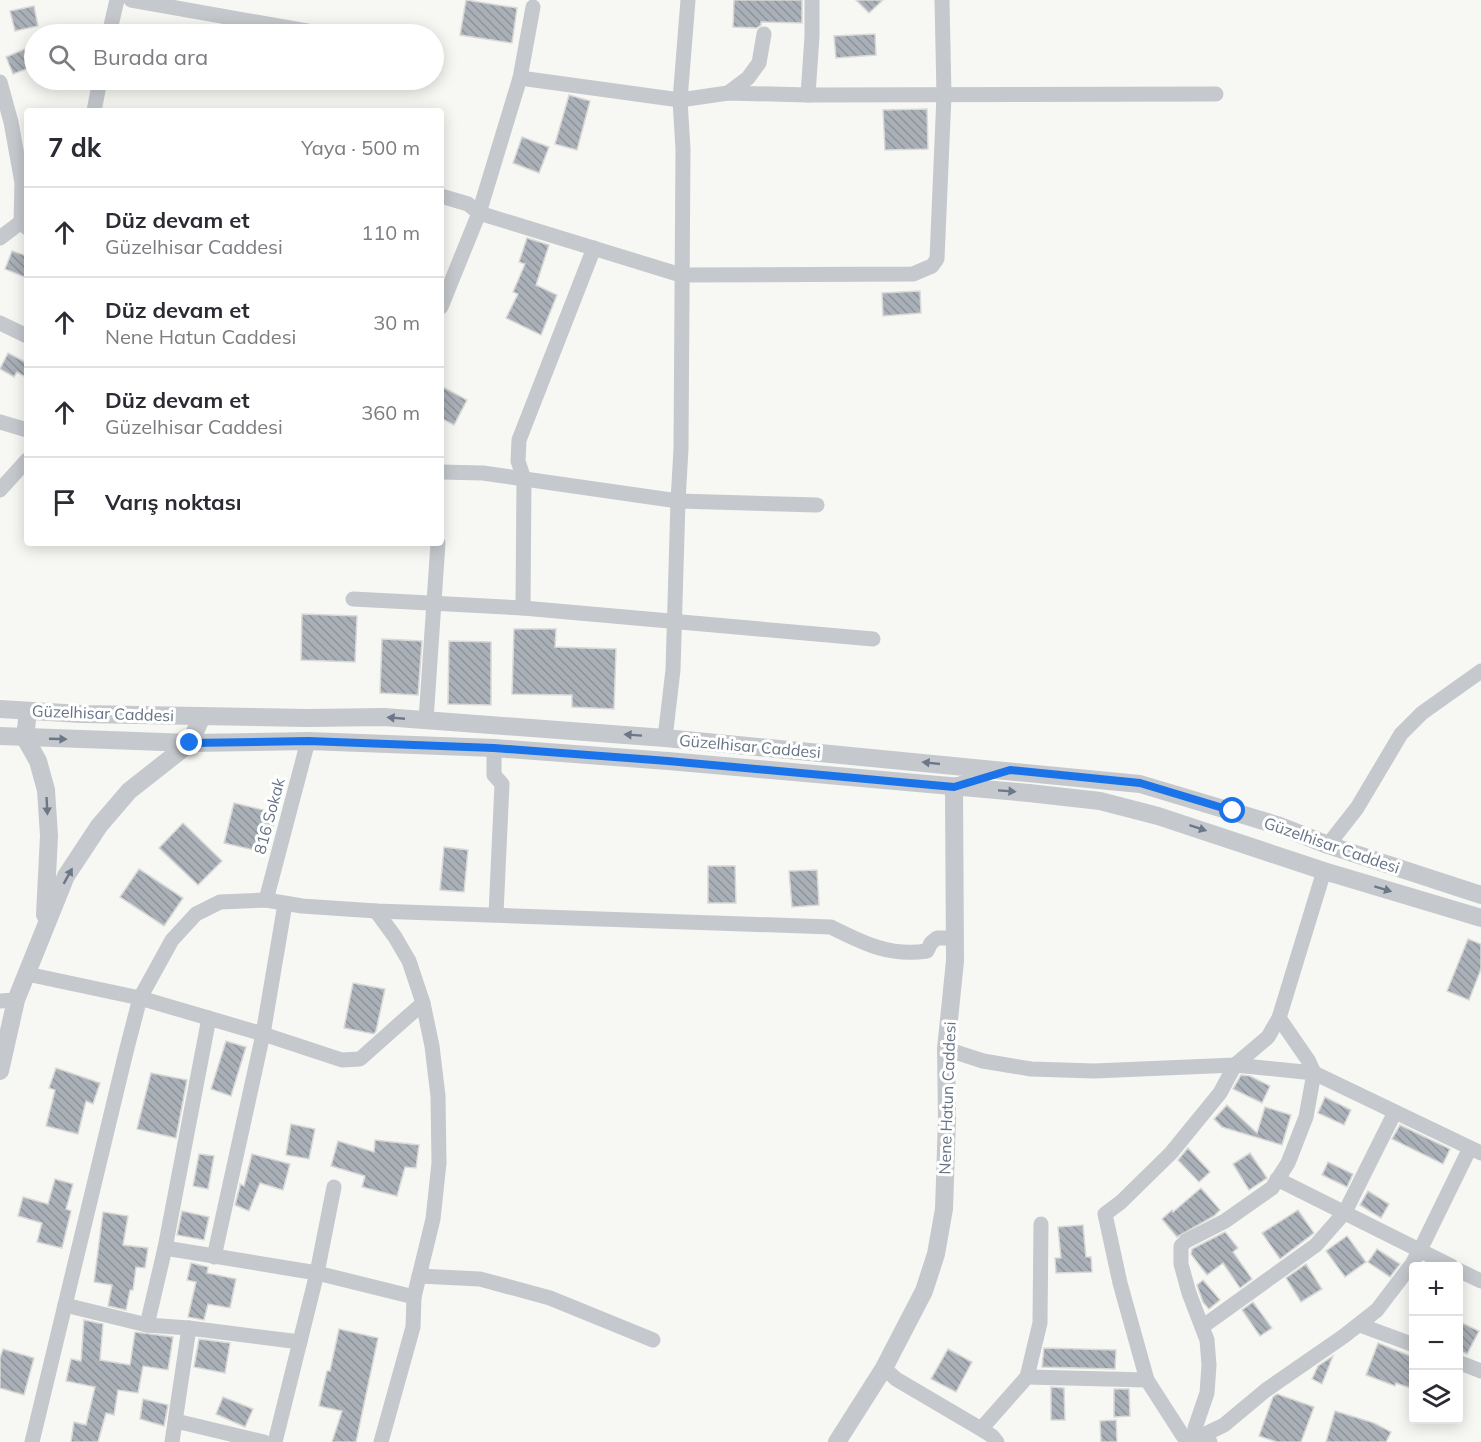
<!DOCTYPE html>
<html lang="tr">
<head>
<meta charset="utf-8">
<style>
  body { margin:0; font-family:Mulish,sans-serif; background:#f7f7f7; color:#2b2b33 }
  .controls { position:absolute; right:18px; bottom:18px; display:grid; overflow:hidden; border-radius:6px; box-shadow:0 3px 15px #0003 }
  .controls button { width:54px; height:54px; display:grid; place-items:center; padding:0; border:0; border-bottom:2px solid #e1e1e2; background:#fff; color:#2b2b33; font:30px sans-serif }
  .stop { position:absolute; width:18px; height:18px; margin:-14px; border:4px solid #1a73e8; border-radius:50%; background:#fff }
  .stop.end { background:#1a73e8; border-color:#fff; box-shadow:0 2px 6px #0008 }
  .list { margin:0; padding:0; list-style:none }
  h2 { display:flex; justify-content:space-between; align-items:center; height:78px; margin:0; padding:0 24px; font-size:26px }
  h2 small { font-size:20px; font-weight:400; color:#7c7c81 }
  .list li { display:grid; grid-template-columns:39px 1fr auto; gap:18px; align-items:center; box-sizing:border-box; height:90px; padding:0 24px; border-top:2px solid #e1e1e2 }
  .list b { display:block; font-size:22px; white-space:nowrap }
  .list p { margin:0; font-size:20px; white-space:nowrap; color:#7c7c81 }
  .list em { font-size:20px; font-style:normal; color:#7c7c81 }
  .icon { flex:none; width:33px; height:33px; fill:none; stroke:currentColor; stroke-width:2; stroke-linecap:round; stroke-linejoin:round }
  .map { position:relative; flex:none; width:1481px; height:1442px; overflow:hidden }
  .search { position:absolute; background:#fff; box-shadow:0 3px 15px #0003; left:24px; top:24px; width:420px; height:66px; display:flex; align-items:center; gap:15px; box-sizing:border-box; padding:0 21px; border-radius:33px; color:#7c7c81; font-size:22px }
  .panel { position:absolute; background:#fff; box-shadow:0 3px 15px #0003; left:24px; top:108px; width:420px; height:438px; border-radius:6px }
  .map>svg:first-child { display:block }
  .building { fill:url(#building-back-hatch); stroke:#d9d9d7; stroke-width:1.5 }
  .lines { fill:none; stroke-linecap:round; stroke-linejoin:round }
  .minor { stroke:#c5c8cc; stroke-width:15 }
  .tertiary { stroke:#c5c8cc; stroke-width:18 }
  .oneway { fill:#6c7789 }
  .route { stroke:#1a73e8; stroke-width:8 }
  .labels { text-anchor:middle; stroke-width:6; stroke-linejoin:round; paint-order:stroke }
  .street-label { font-size:16px; fill:#677385; stroke:#fff }
</style>
</head>
<body>
<div class="map">
<svg width="1481" height="1442" viewBox="0 0 1481 1442">
  <defs>
    <pattern id="building-back-hatch" width="6" height="6" patternUnits="userSpaceOnUse" patternTransform="scale(1.5)"><rect width="6" height="6" fill="#aab0b7"/><path d="M-1 5l2 2M0 0l6 6M5-1l2 2" fill="none" stroke="#8e949a"/></pattern>
  </defs>
  <rect width="100%" height="100%" fill="#f7f7f4"/>
  <g class="building">
    <path d="M466,0L517,8L512,43L460,35Z"/>
    <path d="M734,0H802V23L761,22V25L757,28L733,27Z"/>
    <path d="M856,0H883L869,13Z"/>
    <path d="M34,6L38,26L15,31L10,11Z"/>
    <path d="M875,34L876,55L836,58L834,36Z"/>
    <path d="M25,49L32,67L13,74L6,57Z"/>
    <path d="M569,95L590,101L577,150L555,144Z"/>
    <path d="M927,109L928,149L885,150L883,110Z"/>
    <path d="M522,137L549,147L539,173L513,163Z"/>
    <path d="M527,238L549,245L536,285L557,295L541,335L506,318L518,294L513,292L525,264L519,262Z"/>
    <path d="M12,251L27,256V278L5,269Z"/>
    <path d="M920,291L921,313L883,316L882,293Z"/>
    <path d="M8,353L27,363V378L17,372L14,377L0,369Z"/>
    <path d="M441,386L467,400L454,425L441,418Z"/>
    <path d="M302,614L357,616L355,662L301,660Z"/>
    <path d="M514,629H556L555,647L616,649L614,709L572,707V695L512,694Z"/>
    <path d="M382,639L422,641L418,695L380,693Z"/>
    <path d="M449,641L491,642V705L448,704Z"/>
    <path d="M234,803L276,813L267,853L224,843Z"/>
    <path d="M183,823L222,861L198,885L159,848Z"/>
    <path d="M444,847L468,850L464,892L440,890Z"/>
    <path d="M708,866H735L736,903H708Z"/>
    <path d="M139,869L183,898L164,926L120,897Z"/>
    <path d="M817,870L819,905L792,907L789,871Z"/>
    <path d="M1468,939L1481,944V969L1469,1000L1447,991Z"/>
    <path d="M353,983L385,989L376,1031L374,1034L344,1028Z"/>
    <path d="M226,1041L246,1047L231,1096L211,1089Z"/>
    <path d="M56,1068L100,1083L93,1104L86,1101L78,1134L46,1126L55,1090L49,1088Z"/>
    <path d="M151,1073L187,1080L176,1138L137,1129Z"/>
    <path d="M1241,1075L1250,1076L1270,1086L1262,1103L1233,1089Z"/>
    <path d="M1325,1097L1351,1110L1344,1125L1318,1113Z"/>
    <path d="M1227,1105L1257,1133L1265,1107L1291,1115L1282,1145L1222,1127L1214,1119Z"/>
    <path d="M291,1124L315,1129L309,1159L286,1155Z"/>
    <path d="M1400,1125L1450,1149L1443,1164L1392,1139Z"/>
    <path d="M375,1140L419,1145L416,1168L405,1167L397,1196L362,1187L365,1176L331,1166L338,1141L374,1152Z"/>
    <path d="M1188,1148L1210,1172L1199,1182L1178,1160Z"/>
    <path d="M1250,1153L1267,1178L1249,1190L1233,1164Z"/>
    <path d="M199,1154L214,1156L208,1189L193,1186Z"/>
    <path d="M252,1154L290,1164L283,1190L260,1183L249,1211L235,1205L240,1186V1184L244,1186Z"/>
    <path d="M1328,1162L1353,1174L1347,1187L1322,1175Z"/>
    <path d="M55,1179L73,1184L66,1209L71,1211L62,1248L37,1242L42,1223L18,1216L23,1197L48,1204Z"/>
    <path d="M1201,1188L1220,1210L1214,1216L1177,1237L1162,1219L1172,1210L1173,1212Z"/>
    <path d="M1368,1191L1389,1204L1381,1218L1360,1205Z"/>
    <path d="M1298,1210L1314,1233L1280,1259L1262,1233Z"/>
    <path d="M182,1211L209,1217L204,1240L177,1235Z"/>
    <path d="M103,1212L128,1216L123,1245L148,1248L145,1268L136,1267L133,1290H130L126,1310L108,1306L112,1285L94,1282Z"/>
    <path d="M1083,1225L1086,1257H1091L1092,1272L1056,1273L1055,1258H1061L1058,1227Z"/>
    <path d="M1225,1232L1238,1248L1233,1252L1252,1279L1240,1288L1223,1263L1207,1275L1191,1254L1192,1249Z"/>
    <path d="M1347,1236L1366,1262L1345,1277L1326,1251Z"/>
    <path d="M1377,1249L1400,1264L1390,1277L1368,1262Z"/>
    <path d="M191,1263L208,1267L207,1273L236,1279L230,1308L208,1304L204,1320L188,1317L196,1282L187,1280Z"/>
    <path d="M1306,1264L1322,1289L1301,1302L1286,1278Z"/>
    <path d="M1203,1280L1220,1300L1209,1309L1203,1302L1197,1285Z"/>
    <path d="M1253,1302L1272,1328L1260,1336L1242,1310Z"/>
    <path d="M84,1320L103,1324L100,1360L130,1365L135,1332L173,1337L168,1370L143,1366L138,1393L118,1390L114,1415L106,1413L98,1442H71L74,1422L86,1425L95,1387L66,1381L71,1359L81,1361Z"/>
    <path d="M1458,1321L1479,1331L1467,1354L1458,1350Z"/>
    <path d="M339,1329L378,1338L356,1442H332L342,1411L319,1406L327,1371H330Z"/>
    <path d="M199,1339L230,1343L225,1373L194,1367Z"/>
    <path d="M1378,1343L1413,1357V1389L1396,1383L1395,1386L1366,1375Z"/>
    <path d="M1044,1348L1116,1350L1115,1369L1042,1367Z"/>
    <path d="M3,1349L34,1358L24,1395L0,1388V1358Z"/>
    <path d="M948,1349L972,1362L956,1392L931,1379Z"/>
    <path d="M1333,1356L1322,1384L1312,1379L1318,1366Z"/>
    <path d="M1051,1387L1064,1388L1065,1420H1051Z"/>
    <path d="M1114,1389H1129L1130,1416L1114,1417Z"/>
    <path d="M1277,1394L1314,1407L1301,1442H1277L1259,1436L1273,1397Z"/>
    <path d="M223,1397L253,1409L245,1427L216,1414Z"/>
    <path d="M143,1399L168,1405L164,1426L140,1419Z"/>
    <path d="M1335,1411L1374,1423L1391,1432L1386,1442H1326Z"/>
    <path d="M1116,1420L1117,1442H1101L1100,1421Z"/>
  </g>
  <g class="lines">
    <g class="minor">
      <path d="M131,0L324,34"/>
      <path d="M109,34L117,0"/>
      <path d="M520,78L680,100L728,93L808,95L1216,94"/>
      <path d="M0,82L11,122L22,183L21,222L27,228"/>
      <path d="M728,93L748,78L759,63L764,34"/>
      <path d="M808,95L812,36V0"/>
      <path d="M94,111L100,80"/>
      <path d="M441,196L468,204L479,213L681,275L913,274L932,266L937,259L944,95L942,0"/>
      <path d="M0,238L21,222"/>
      <path d="M441,307L479,213L520,78L533,7"/>
      <path d="M0,323L27,336"/>
      <path d="M0,422L27,430"/>
      <path d="M441,472L483,473L678,501L817,505"/>
      <path d="M0,490L27,460"/>
      <path d="M353,599L523,608L873,639"/>
      <path d="M523,608L524,479L518,461L519,440L594,248"/>
      <path d="M426,720L438,543"/>
      <path d="M665,738L673,670L678,501L681,449L683,149L680,100L688,0"/>
      <path d="M494,748V775L502,784L496,914"/>
      <path d="M1328,845L1357,808L1401,734L1422,713L1481,671"/>
      <path d="M266,900L308,741"/>
      <path d="M376,911L395,937L409,961L423,1003L432,1046L438,1096L439,1163L433,1219L414,1297L413,1327L381,1442"/>
      <path d="M27,974L140,998L263,1034L342,1060L360,1059L423,1003"/>
      <path d="M0,1001L16,1000"/>
      <path d="M946,1049L983,1061L1031,1069L1094,1071L1235,1065L1314,1073L1481,1153"/>
      <path d="M1277,1179L1451,1266"/>
      <path d="M165,1248L317,1273L414,1297"/>
      <path d="M214,1257L263,1034L285,904"/>
      <path d="M1458,1270L1481,1281"/>
      <path d="M419,1276L480,1279L550,1298L653,1340"/>
      <path d="M65,1305L147,1325L189,1328L172,1442"/>
      <path d="M147,1325L165,1248L209,1018"/>
      <path d="M1360,1325L1414,1345"/>
      <path d="M1202,1327L1316,1245L1345,1212L1395,1112"/>
      <path d="M189,1328L300,1342"/>
      <path d="M1458,1362L1481,1371"/>
      <path d="M884,1368L896,1379L981,1429L992,1436L997,1442"/>
      <path d="M1027,1377L1147,1380"/>
      <path d="M176,1421L264,1442"/>
      <path d="M981,1429L1027,1377L1040,1323L1041,1224"/>
      <path d="M1195,1439V1428L1207,1393L1209,1365L1207,1340L1189,1293L1181,1264V1246L1186,1241L1225,1221L1272,1188L1288,1163L1306,1117L1314,1073L1308,1060L1279,1018"/>
      <path d="M1193,1440L1224,1425L1266,1390L1344,1336L1377,1310L1412,1264L1424,1242L1470,1148"/>
      <path d="M32,1442L126,1052L140,998L172,940L196,914L220,902L266,900L302,906L376,911L831,927C863,943 890,957 927,951L931,943L937,938H955"/>
      <path d="M275,1442L317,1273L334,1187"/>
      <path d="M1210,1442L1183,1436L1147,1380L1120,1283L1105,1214L1121,1202L1171,1153L1220,1093L1235,1065L1268,1037L1279,1018L1324,871"/>
    </g>
    <g class="tertiary">
      <path d="M0,709L81,714L308,718L384,717L665,738L1140,784L1277,825L1328,845L1481,895"/>
      <path d="M28,711L25,738L38,761L46,790L49,836L45,915"/>
      <path d="M0,736L190,743L308,741L494,748L668,761L1029,793L1100,801L1158,816L1324,871L1481,918"/>
      <path d="M0,1071L16,1000L66,876L99,826L129,791L190,743L202,716"/>
      <path d="M837,1442L884,1368L924,1291L936,1254L944,1209L947,1119L946,1049L955,961L954,787L966,784"/>
    </g>
  </g>
  <defs><path id="oneway-solid" d="M-6-.8H1V-3.2L6.5 0L1 3.2V.8H-6Z" transform="scale(1.5)"/></defs>
  <g class="oneway">
    <use href="#oneway-solid" transform="translate(396 718) rotate(-175)"/>
    <use href="#oneway-solid" transform="translate(633 735) rotate(-176)"/>
    <use href="#oneway-solid" transform="translate(58 739) rotate(2)"/>
    <use href="#oneway-solid" transform="translate(931 763) rotate(-174)"/>
    <use href="#oneway-solid" transform="translate(1007 791) rotate(4)"/>
    <use href="#oneway-solid" transform="translate(47 806) rotate(87)"/>
    <use href="#oneway-solid" transform="translate(1198 828) rotate(18)"/>
    <use href="#oneway-solid" transform="translate(68 876) rotate(-61)"/>
    <use href="#oneway-solid" transform="translate(1383 889) rotate(17)"/>
  </g>
  <g class="lines">
    <path class="route" d="M190,743L308,741L494,748L668,761L954,787L1010,770L1140,783L1233,811"/>
  </g>
  <g class="labels">
    <g class="street-label">
      <text transform="translate(103 713) rotate(2)" y="6">Güzelhisar Caddesi</text>
      <text transform="translate(750 746) rotate(5)" y="6">Güzelhisar Caddesi</text>
      <text transform="translate(269 816) rotate(-75)" y="6">816 Sokak</text>
      <text transform="translate(1332 845) rotate(19)" y="6">Güzelhisar Caddesi</text>
      <text transform="translate(947 1098) rotate(-88)" y="6">Nene Hatun Caddesi</text>
    </g>
  </g>
</svg>
<div class="controls">
<button>+</button>
<button>−</button>
<button><svg class="icon" aria-label="layers" viewBox="0 0 24 24"><path d="M12 4l9 5-9 5-9-5zM3 14l9 5 9-5"/></svg></button>
</div>
<div class="stop" style="left:1233px;top:811px"></div>
<div class="stop end" style="left:190px;top:743px"></div>
<div class="search"><svg class="icon" aria-label="search" viewBox="0 0 24 24"><circle cx="10" cy="10" r="6"/><path d="M15 15l6 6"/></svg>Burada ara</div>
<section class="panel">
<h2>7 dk<small>Yaya · 500 m</small></h2>
<ul class="list">
<li><svg class="icon" aria-label="ahead" viewBox="0 0 24 24"><path d="M12 20V5M6 11l6-6 6 6"/></svg><div><b>Düz devam et</b><p>Güzelhisar Caddesi</p></div><em>110 m</em></li>
<li><svg class="icon" aria-label="ahead" viewBox="0 0 24 24"><path d="M12 20V5M6 11l6-6 6 6"/></svg><div><b>Düz devam et</b><p>Nene Hatun Caddesi</p></div><em>30 m</em></li>
<li><svg class="icon" aria-label="ahead" viewBox="0 0 24 24"><path d="M12 20V5M6 11l6-6 6 6"/></svg><div><b>Düz devam et</b><p>Güzelhisar Caddesi</p></div><em>360 m</em></li>
<li><svg class="icon" aria-label="arrive" viewBox="0 0 24 24"><path d="M6 21V4h12l-3 4 3 4H6"/></svg><div><b>Varış noktası</b></div></li>
</ul>
</section>
</div>
</body>
</html>
